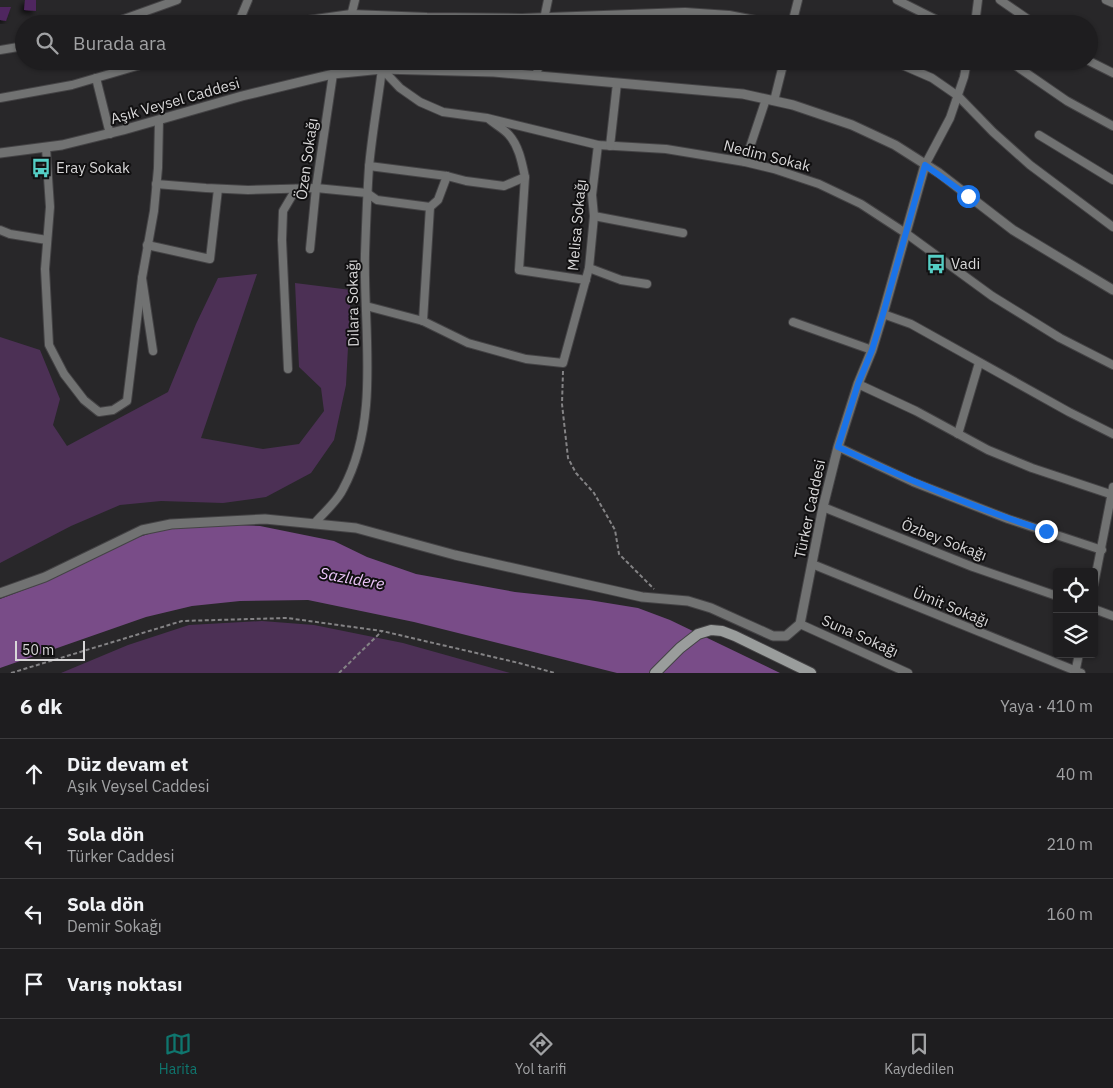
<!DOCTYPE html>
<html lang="tr">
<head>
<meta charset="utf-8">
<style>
  body { margin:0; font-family:"IBM Plex Sans",sans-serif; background:#2b2a2c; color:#f1f3f6 }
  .controls { position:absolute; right:15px; bottom:15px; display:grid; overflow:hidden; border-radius:5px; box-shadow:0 1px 4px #0004 }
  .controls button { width:45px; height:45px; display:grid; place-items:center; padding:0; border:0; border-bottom:1px solid #3c3b3d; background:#1e1d1f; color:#f1f3f6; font:25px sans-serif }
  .scale { position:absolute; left:15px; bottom:12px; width:70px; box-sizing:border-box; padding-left:5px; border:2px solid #d8d7d8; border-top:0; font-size:14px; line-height:18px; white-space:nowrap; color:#d8d7d8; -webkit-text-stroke:4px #111011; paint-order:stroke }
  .stop { position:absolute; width:15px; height:15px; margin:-11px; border:4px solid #1a73e8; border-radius:50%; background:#fff }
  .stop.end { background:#1a73e8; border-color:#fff; box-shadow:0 1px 5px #0008 }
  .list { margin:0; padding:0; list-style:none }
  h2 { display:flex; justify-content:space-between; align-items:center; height:65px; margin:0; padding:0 20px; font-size:21px }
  h2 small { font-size:16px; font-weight:400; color:#a1a2a4 }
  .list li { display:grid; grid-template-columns:32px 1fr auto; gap:15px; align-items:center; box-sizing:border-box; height:70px; padding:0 20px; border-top:1px solid #3c3b3d }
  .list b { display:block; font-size:19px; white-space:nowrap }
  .list p { margin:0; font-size:16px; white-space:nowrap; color:#a1a2a4 }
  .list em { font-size:16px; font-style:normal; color:#a1a2a4 }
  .icon { flex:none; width:28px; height:28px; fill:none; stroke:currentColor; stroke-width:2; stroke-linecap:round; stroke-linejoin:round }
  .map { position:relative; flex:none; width:1113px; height:673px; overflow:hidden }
  .search { position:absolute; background:#1e1d1f; box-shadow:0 1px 4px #0004; left:15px; right:15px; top:15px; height:55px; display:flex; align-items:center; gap:12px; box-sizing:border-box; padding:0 18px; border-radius:28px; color:#a1a2a4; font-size:19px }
  .sheet { height:345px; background:#1e1d1f }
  nav { display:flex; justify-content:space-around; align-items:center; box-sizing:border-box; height:70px; border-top:1px solid #3c3b3d; background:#1e1d1f; font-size:14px; color:#a1a2a4 }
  nav a { display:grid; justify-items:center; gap:2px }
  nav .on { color:#0f766e }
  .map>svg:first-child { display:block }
  .green { fill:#4c3055 }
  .water { fill:#794c88 }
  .building { fill:#50255e; filter:url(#shadow) }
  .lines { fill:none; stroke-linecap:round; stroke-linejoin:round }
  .minor-casing { stroke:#444345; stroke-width:10 }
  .tertiary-casing { stroke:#444345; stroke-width:11 }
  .secondary-casing { stroke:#444345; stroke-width:12 }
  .path { stroke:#848385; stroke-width:2; stroke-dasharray:4 2.5; stroke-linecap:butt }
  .minor { stroke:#717272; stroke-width:8 }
  .tertiary { stroke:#717272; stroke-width:9 }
  .secondary { stroke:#9a9d9c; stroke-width:10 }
  .route { stroke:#1a73e8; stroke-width:6 }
  .labels { text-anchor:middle; stroke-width:4; stroke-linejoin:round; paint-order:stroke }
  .street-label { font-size:15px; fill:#d8d7d8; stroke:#111011 }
  .poi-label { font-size:15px; fill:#d8d7d8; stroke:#111011; text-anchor:start }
  .water-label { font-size:16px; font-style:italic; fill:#ebc4f8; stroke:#111011 }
</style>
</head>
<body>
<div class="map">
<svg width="1113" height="673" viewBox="0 0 1113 673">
  <defs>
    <filter id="shadow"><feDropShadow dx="-3.5" dy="3.5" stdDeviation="2.5" flood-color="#0009"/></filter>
  </defs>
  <rect width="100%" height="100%" fill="#282729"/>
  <g class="green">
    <path d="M257,274L201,438L263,449L299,444L324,411L321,388L299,367L295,283L351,290L346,385L334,440L311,473L266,497L223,503L161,501L120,505L71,526L0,563V337L40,350L60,399L53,425L67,446L168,392L196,324L218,278Z"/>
    <path d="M262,621L314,625L403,643L510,673H61L128,645L189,625Z"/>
  </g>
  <path class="water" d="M211,524L260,526L334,541L367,557L416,574L515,592L589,600L638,608L670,620L780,673H617L414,622L308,600L240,601L192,606L146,617L0,668V599L45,582L85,563L107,552L120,540L139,537L167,528Z"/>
  <g class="building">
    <path d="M25,0H36V11L24,10Z"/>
    <path d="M0,7H11L6,21L0,20Z"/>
  </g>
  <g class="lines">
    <defs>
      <g id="minor">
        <path d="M897,0L945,24"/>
        <path d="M1000,0L1035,24"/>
        <path d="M1106,0L1113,3"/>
        <path d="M110,24L177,0"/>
        <path d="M238,24L248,0"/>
        <path d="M280,24L351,14L427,17L522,18L685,12L729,15L776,24"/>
        <path d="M349,24L355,0"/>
        <path d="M543,24L548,0"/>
        <path d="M792,24L798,0"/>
        <path d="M975,24L978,0"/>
        <path d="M0,50L24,46"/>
        <path d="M893,61L932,78L958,96L993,132L1030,165L1113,227"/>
        <path d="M1009,61L1067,101L1113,126"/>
        <path d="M1089,61L1113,73"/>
        <path d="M382,69L400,88L420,102L443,112L487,118L598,145L666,149L745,162L774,169L819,184L861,204L907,234L992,296L1060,338L1113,365"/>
        <path d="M341,72L343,61"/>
        <path d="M536,76L540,61"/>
        <path d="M96,78L110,134"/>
        <path d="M0,98L72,85L154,61"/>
        <path d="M774,101L784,61"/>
        <path d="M490,120C496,125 504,129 509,135C519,146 522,163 525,177L519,270L586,280"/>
        <path d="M1039,135L1113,180"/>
        <path d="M610,146L617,83"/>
        <path d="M46,148L50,207L45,269L49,345L64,374L84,400L99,412L113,410L127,401L142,278"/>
        <path d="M745,162L766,99"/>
        <path d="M925,165L950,118L964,77L967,61"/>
        <path d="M369,166L447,176L466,181L504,186L525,177"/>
        <path d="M156,184L206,188L248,190L316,188L367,193L377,200L430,207"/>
        <path d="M594,216L683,233"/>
        <path d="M0,230L10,234L47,240"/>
        <path d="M147,245L210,259L218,189"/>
        <path d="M310,249L316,188L333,74"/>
        <path d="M589,268L621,280L647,284"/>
        <path d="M366,306L423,321L468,343L526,359L563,363L589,268L594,216L592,195L598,145"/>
        <path d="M883,314L911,324L1069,412L1113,434"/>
        <path d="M423,321L430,207L438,200L447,176"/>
        <path d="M793,322L872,350"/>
        <path d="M153,351L142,278L154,211L158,168L159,120"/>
        <path d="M288,369L282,240L283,211L296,189"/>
        <path d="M858,384L916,411L988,450L1032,468L1113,495"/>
        <path d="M958,434L979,363"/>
        <path d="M838,447L913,482L1008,519L1102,550"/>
        <path d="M823,507L973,567L1057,596"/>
        <path d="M314,524C323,513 337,502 343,489C381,419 363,330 365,254C366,225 367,196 369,167C372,134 378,101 382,69"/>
        <path d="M812,564L1081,673"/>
        <path d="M1094,584L1113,487"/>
        <path d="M1094,609L1113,616"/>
        <path d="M800,624L908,673"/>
        <path d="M1075,673L1079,654"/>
      </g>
      <g id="tertiary">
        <path d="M0,153L62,145L123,130L242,96L333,74L382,69L494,72L743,94L793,105L852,125L895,145L939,173L1013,230L1113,290"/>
        <path d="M0,593L45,577L142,530L171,524L265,519L356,528L455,555L642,597L688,601L711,608L773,636H786L800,624L823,507L838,447L858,384L872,350L883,314L925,165"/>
      </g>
      <path id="secondary" d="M655,673L680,648L698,634L711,630L722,631L735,636L811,673"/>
    </defs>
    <use href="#minor" class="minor-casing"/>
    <use href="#tertiary" class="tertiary-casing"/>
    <use href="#secondary" class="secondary-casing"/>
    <g class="path">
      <path d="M563,371L562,404L568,458L576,473L594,493L615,530L619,554L654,589"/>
      <path d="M11,673L182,621L287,618L382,631L519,663L555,673"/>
      <path d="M339,673L382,631"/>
    </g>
    <use href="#minor" class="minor"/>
    <use href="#tertiary" class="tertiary"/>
    <use href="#secondary" class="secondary"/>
  </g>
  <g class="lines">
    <path class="route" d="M968,196L925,165L883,314L872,350L858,384L838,447C906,479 974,508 1046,531"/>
  </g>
  <defs>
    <symbol id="bus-bare" viewBox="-9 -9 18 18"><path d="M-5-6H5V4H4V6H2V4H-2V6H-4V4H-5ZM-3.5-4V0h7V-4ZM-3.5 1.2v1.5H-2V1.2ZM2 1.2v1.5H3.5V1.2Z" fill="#55cec5" stroke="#111011" stroke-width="2.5" paint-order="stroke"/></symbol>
  </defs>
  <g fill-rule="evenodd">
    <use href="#bus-bare" x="27" y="154" width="28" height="28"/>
    <use href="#bus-bare" x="922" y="250" width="28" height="28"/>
  </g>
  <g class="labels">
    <g class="street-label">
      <text transform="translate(175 101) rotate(-16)" y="5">Aşık Veysel Caddesi</text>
      <text transform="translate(767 156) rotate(14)" y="5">Nedim Sokak</text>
      <text transform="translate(307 159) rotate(-82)" y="5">Özen Sokağı</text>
      <text transform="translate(577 225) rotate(-85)" y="5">Melisa Sokağı</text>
      <text transform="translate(353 303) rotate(-91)" y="5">Dilara Sokağı</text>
      <text transform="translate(810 509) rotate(-78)" y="5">Türker Caddesi</text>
      <text transform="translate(944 540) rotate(21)" y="5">Özbey Sokağı</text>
      <text transform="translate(951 607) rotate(22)" y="5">Ümit Sokağı</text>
      <text transform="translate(860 636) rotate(24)" y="5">Suna Sokağı</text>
    </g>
    <g class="poi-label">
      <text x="56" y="173">Eray Sokak</text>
      <text x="951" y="269">Vadi</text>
    </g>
    <g class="water-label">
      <text transform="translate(352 578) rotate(10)" y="6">Sazlıdere</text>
    </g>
  </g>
</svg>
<div class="controls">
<button><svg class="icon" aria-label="locate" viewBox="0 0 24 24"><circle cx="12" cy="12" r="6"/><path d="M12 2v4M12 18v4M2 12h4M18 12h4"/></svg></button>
<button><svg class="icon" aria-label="layers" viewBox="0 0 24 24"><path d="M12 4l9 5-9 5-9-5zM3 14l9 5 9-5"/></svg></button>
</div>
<div class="scale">50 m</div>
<div class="stop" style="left:968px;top:196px"></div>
<div class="stop end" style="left:1046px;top:531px"></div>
<div class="search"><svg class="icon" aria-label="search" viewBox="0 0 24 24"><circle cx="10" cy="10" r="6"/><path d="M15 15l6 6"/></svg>Burada ara</div>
</div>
<section class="sheet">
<h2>6 dk<small>Yaya · 410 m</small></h2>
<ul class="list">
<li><svg class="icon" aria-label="ahead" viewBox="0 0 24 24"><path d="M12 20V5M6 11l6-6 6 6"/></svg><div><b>Düz devam et</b><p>Aşık Veysel Caddesi</p></div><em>40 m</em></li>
<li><svg class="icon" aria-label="left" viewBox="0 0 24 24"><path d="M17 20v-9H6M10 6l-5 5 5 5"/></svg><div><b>Sola dön</b><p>Türker Caddesi</p></div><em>210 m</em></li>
<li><svg class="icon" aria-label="left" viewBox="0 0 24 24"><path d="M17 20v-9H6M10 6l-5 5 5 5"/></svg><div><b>Sola dön</b><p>Demir Sokağı</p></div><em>160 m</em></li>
<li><svg class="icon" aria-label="arrive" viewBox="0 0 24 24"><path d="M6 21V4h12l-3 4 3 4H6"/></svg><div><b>Varış noktası</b></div></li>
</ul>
</section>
<nav>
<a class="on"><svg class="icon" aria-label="map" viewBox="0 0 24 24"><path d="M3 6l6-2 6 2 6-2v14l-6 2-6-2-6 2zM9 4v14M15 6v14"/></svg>Harita</a>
<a><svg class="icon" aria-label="directions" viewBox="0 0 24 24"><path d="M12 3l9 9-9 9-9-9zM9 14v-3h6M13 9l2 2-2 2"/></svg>Yol tarifi</a>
<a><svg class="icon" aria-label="saved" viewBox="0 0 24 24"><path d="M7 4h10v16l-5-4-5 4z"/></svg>Kaydedilen</a>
</nav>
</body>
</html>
